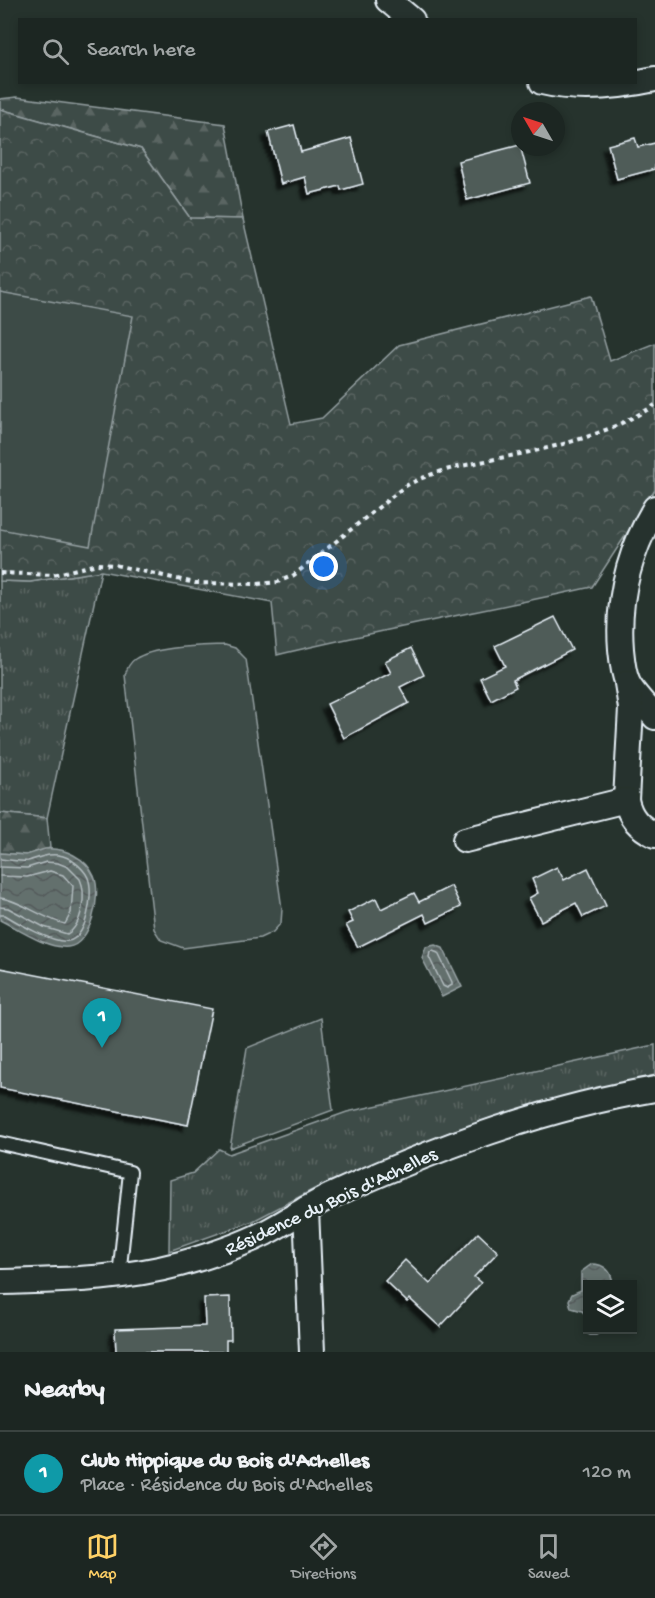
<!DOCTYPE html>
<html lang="en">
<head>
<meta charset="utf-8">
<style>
  body { margin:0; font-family:"Gochi Hand",sans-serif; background:#29322f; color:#f1f3f6 }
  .controls { position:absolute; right:18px; bottom:18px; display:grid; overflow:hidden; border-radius:0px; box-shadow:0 3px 9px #0003 }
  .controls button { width:54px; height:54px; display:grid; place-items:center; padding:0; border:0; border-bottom:2px solid #3a4340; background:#1c2622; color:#f1f3f6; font:30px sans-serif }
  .compass { position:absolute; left:511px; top:102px; width:54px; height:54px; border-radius:50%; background:#1c2622; box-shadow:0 3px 9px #0003; rotate:309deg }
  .you { position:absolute; left:324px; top:567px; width:21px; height:21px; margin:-15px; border:4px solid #fff; border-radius:50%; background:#1a73e8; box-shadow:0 0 0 9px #1a73e833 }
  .badge { display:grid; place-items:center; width:39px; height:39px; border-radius:50%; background:#ffd166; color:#fff; font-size:20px; font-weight:700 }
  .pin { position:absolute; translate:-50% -50px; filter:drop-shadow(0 2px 3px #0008) }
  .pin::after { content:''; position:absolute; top:32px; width:21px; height:18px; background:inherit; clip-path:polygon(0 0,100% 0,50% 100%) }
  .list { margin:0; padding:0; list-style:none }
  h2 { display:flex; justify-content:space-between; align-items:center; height:78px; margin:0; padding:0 24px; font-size:26px }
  h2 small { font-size:20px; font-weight:400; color:#a0a5a5 }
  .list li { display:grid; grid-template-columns:39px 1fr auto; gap:18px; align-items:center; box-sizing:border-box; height:84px; padding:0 24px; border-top:2px solid #3a4340 }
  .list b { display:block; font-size:22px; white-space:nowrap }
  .list p { margin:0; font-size:20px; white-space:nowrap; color:#a0a5a5 }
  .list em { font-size:20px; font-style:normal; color:#a0a5a5 }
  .icon { flex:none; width:33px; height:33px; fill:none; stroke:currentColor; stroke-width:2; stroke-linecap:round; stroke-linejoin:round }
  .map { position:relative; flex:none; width:655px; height:1352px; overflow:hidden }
  .search { position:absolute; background:#1c2622; box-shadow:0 3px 9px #0003; left:18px; right:18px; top:18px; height:66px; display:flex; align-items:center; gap:15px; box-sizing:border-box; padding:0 21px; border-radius:0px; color:#a0a5a5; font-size:22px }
  .sheet { height:162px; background:#1c2622 }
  nav { display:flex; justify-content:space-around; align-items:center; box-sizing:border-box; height:84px; border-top:2px solid #3a4340; background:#1c2622; font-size:16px; color:#a0a5a5 }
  nav a { display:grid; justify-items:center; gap:3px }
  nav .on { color:#ffd166 }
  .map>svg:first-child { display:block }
  .grass { fill:url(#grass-tufts); stroke:#939ea0; stroke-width:1.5 }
  .forest { fill:url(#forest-firs); stroke:#939ea0; stroke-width:1.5 }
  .park { fill:url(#park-crowns); stroke:#939ea0; stroke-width:1.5 }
  .garden { fill:#3e4b47; stroke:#939ea0; stroke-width:1.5 }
  .water { fill:url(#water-waves); stroke:#98a3a5; stroke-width:1.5 }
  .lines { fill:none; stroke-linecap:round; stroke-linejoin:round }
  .shore { stroke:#b3bdc0; stroke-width:1.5 }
  .building { fill:#505c59; stroke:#e8f1f8; stroke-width:1.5; filter:url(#shadow) }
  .service-casing { stroke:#e8f1f8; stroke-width:16 }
  .minor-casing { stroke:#e8f1f8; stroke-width:28 }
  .path { stroke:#e8f1f8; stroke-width:4; stroke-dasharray:4.5 4.5; stroke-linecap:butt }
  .service { stroke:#26332d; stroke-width:12 }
  .minor { stroke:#26332d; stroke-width:24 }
  .labels { text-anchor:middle; stroke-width:5; stroke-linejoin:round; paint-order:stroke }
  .street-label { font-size:20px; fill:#e8f1f8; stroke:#26332d }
</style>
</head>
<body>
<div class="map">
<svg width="655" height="1352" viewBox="0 0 655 1352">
  <defs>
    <pattern id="grass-tufts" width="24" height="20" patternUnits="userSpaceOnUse" patternTransform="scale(1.5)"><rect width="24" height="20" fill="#3e4b47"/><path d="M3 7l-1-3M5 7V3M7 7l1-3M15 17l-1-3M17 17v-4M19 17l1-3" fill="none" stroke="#5a6562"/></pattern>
    <pattern id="forest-firs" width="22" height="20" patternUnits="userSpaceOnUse" patternTransform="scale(1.5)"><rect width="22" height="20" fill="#3e4b47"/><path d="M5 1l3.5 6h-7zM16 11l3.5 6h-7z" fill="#5a6562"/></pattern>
    <pattern id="park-crowns" width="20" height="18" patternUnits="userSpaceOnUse" patternTransform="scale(1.5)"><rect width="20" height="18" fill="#3e4b47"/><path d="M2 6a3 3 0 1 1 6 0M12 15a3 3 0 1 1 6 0" fill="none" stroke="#5a6562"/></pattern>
    <pattern id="water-waves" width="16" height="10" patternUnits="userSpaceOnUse" patternTransform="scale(1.5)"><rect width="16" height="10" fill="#636f6d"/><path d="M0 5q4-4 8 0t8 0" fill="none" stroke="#535a5a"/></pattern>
    <filter id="shadow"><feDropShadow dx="-5.5" dy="5.5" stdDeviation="1.5" flood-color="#0009"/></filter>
  </defs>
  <rect width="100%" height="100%" fill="#26332d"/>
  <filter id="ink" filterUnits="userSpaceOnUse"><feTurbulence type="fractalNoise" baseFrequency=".0167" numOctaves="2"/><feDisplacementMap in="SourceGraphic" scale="12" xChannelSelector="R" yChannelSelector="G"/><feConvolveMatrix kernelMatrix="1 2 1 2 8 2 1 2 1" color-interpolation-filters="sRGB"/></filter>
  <g filter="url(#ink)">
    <g class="grass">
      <path d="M101,571L47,818L0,813V581L30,582Z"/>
      <path d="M655,1045V1075L455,1130L322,1185L253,1221L169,1251L170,1180L193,1173L219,1149L229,1154L347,1112Z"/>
    </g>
    <g class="forest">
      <path d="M17,97L225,124L243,219L190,218L141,149L0,109V99Z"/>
      <path d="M0,813L47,818L50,848L26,855L0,853Z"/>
    </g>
    <path class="park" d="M0,109L141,149L190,218L243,219L291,424L322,418L399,345L591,296L610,361L655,343V490L592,587C487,610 381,630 277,655L272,603L101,571L30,582L0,581Z"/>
    <g class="garden">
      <path d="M0,292L133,316L90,546L0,529Z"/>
      <path d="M225,645L235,648L246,659L282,909L281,923L273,932L260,938L183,948L161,940L154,929L125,675C127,668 129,663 135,659C154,646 201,646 225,645Z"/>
      <path d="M321,1018L333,1110L230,1148L247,1048Z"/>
    </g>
    <g class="water">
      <path d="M45,849C64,847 86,858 94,876C102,894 91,945 68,947C47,949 18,929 0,920V853L26,855Z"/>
      <path d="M435,945L443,948L462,987L442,997L422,958L426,947Z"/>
      <path d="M592,1264C604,1264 612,1271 613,1284H588V1330H604L596,1335H590L585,1332L586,1315L582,1311L571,1308L569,1300L572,1294L581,1290V1272Z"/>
    </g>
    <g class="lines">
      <g class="shore">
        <path d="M0,859C9,860 19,862 28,861C40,858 49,852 63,856C73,859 87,871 89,881C93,896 87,938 68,941C54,944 18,923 5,915H0"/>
        <path d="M0,867L27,868L46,862L58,863L68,867L80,879C87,894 82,926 67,934L44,927L8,908L0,907"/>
        <path d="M0,876L27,877L50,871L63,875L73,886L71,913L65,924C44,919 17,899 0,898"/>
        <path d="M433,951L438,953L452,982V985L447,988L443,986L429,957L430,952Z"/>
      </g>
    </g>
    <g class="building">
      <path d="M294,125L301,152L351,138L363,184L341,190L340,186L309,194L305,177L281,184L268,132Z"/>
      <path d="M635,138L638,147L655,143V169L617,179L608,145Z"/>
      <path d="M520,145L530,183L467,200L458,161Z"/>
      <path d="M555,617L572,650L513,680L516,687L491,700L480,678L505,666L495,646Z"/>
      <path d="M411,648L424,675L400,687L409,703L344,738L327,704L391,673L385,661Z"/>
      <path d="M557,867L564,880L588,868L606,906L583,917L576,903L541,921L529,898L538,893L532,879Z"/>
      <path d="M451,886L461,907L428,923L424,914L358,947L346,925L353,922L348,912L376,898L381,909L414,893L419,902Z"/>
      <path d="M0,968L212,1009L188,1125L0,1088Z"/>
      <path d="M478,1233L498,1252L474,1277L481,1283L440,1327L410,1299L407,1302L385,1281L405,1260L430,1284Z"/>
      <path d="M230,1297L231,1340H226V1352H116L115,1329L205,1326L204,1298Z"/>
    </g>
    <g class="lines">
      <defs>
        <path id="service" d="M0,1143L130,1172L119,1276"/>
        <g id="minor">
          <path d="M388,0L412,20"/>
          <path d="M542,82C579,91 618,87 655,79"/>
          <path d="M655,508C629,552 617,599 621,649C622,659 623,672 627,681C631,692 647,707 655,717"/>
          <path d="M626,800L631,708L627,683"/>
          <path d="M465,840L626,800C630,818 639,827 655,835"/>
          <path d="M306,1209L312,1352"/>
          <path d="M0,1282C61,1280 121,1280 180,1264C209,1256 239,1246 265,1233C288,1221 309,1206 333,1195C435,1148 543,1108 655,1089"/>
        </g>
      </defs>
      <use href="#service" class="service-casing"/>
      <use href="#minor" class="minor-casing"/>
      <path class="path" d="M0,573L53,575L97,564L115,565L195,583L258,584L278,582L294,575L404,487C433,470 467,465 500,458C557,447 605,436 655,405"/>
      <use href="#service" class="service"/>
      <use href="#minor" class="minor"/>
    </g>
  </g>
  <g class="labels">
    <g class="street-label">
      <text transform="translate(330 1200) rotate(-25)" y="7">Résidence du Bois d'Achelles</text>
    </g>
  </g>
</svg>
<div class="controls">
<button><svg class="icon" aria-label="layers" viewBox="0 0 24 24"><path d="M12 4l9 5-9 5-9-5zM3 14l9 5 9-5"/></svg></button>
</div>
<svg class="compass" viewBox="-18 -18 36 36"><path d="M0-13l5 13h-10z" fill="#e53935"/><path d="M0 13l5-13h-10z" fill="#a0a5a5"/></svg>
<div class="you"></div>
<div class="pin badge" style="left:102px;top:1048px;background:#0f9aa8">1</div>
<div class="search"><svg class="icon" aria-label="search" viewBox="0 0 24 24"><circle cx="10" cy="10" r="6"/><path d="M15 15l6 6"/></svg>Search here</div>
</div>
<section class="sheet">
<h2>Nearby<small></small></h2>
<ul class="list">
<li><span class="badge" style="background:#0f9aa8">1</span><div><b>Club Hippique du Bois d'Achelles</b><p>Place · Résidence du Bois d'Achelles</p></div><em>120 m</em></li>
</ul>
</section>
<nav>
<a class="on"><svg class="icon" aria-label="map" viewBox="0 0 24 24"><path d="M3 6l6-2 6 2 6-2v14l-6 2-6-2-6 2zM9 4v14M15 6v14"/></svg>Map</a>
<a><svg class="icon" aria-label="directions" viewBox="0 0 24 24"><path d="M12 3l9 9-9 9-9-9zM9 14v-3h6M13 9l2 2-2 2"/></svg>Directions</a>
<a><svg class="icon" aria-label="saved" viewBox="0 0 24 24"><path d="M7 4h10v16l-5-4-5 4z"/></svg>Saved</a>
</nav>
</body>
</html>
